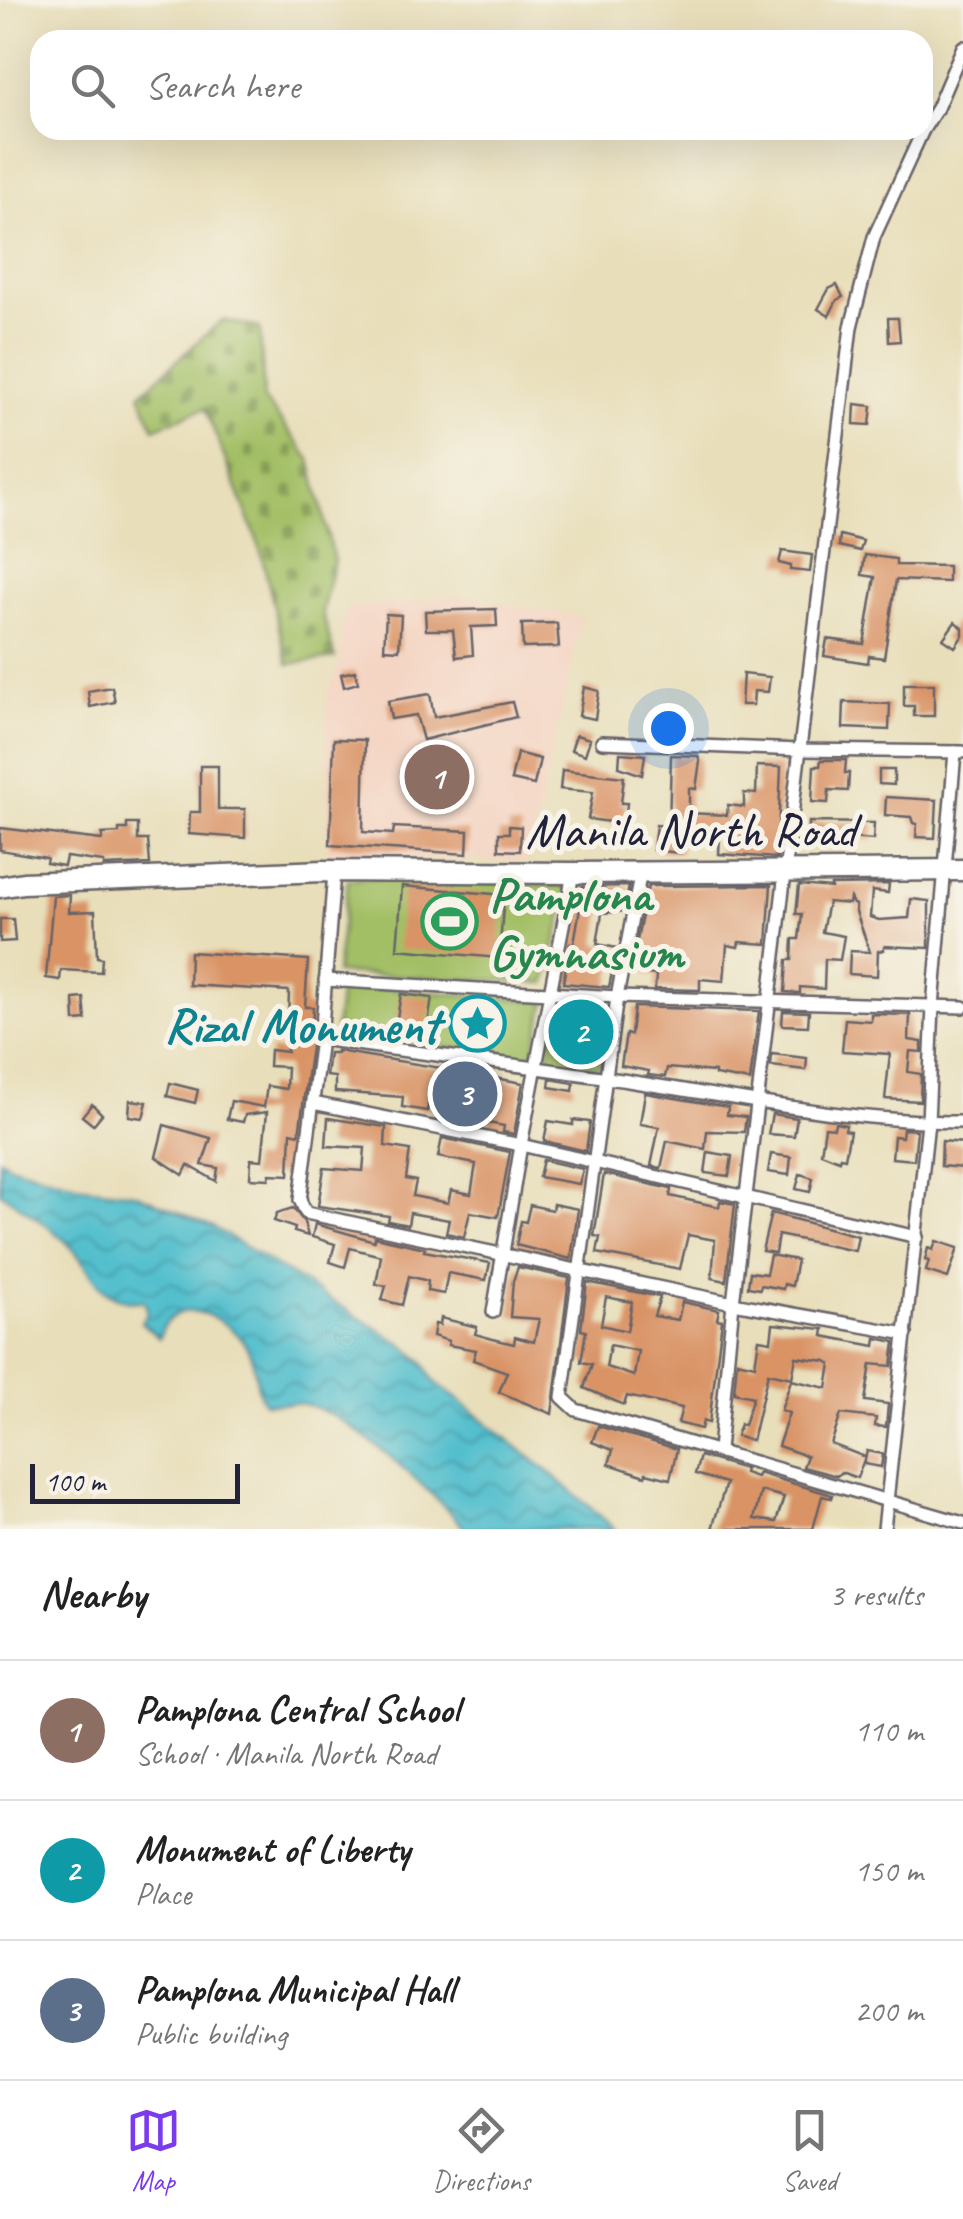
<!DOCTYPE html>
<html lang="en">
<head>
<meta charset="utf-8">
<style>
  body { margin:0; font-family:Caveat,sans-serif; background:#f2f2f2; color:#222 }
  .scale { position:absolute; left:30px; bottom:25px; width:210px; box-sizing:border-box; padding-left:10px; border:5px solid #22223b; border-top:0; font-size:28px; line-height:35px; white-space:nowrap; color:#22223b; -webkit-text-stroke:8px #f7f3e8; paint-order:stroke }
  .you { position:absolute; left:668px; top:728px; width:35px; height:35px; margin:-25px; border:8px solid #fff; border-radius:50%; background:#1a73e8; box-shadow:0 0 0 15px #1a73e833 }
  .badge { display:grid; place-items:center; width:65px; height:65px; border-radius:50%; background:#7c3aed; color:#fff; font-size:32px; font-weight:700 }
  .pin { position:absolute; translate:-50% -50%; border:5px solid #fff; box-shadow:0 2px 10px #0006 }
  .list { margin:0; padding:0; list-style:none }
  h2 { display:flex; justify-content:space-between; align-items:center; height:130px; margin:0; padding:0 40px; font-size:42px }
  h2 small { font-size:32px; font-weight:400; color:#767676 }
  .list li { display:grid; grid-template-columns:65px 1fr auto; gap:30px; align-items:center; box-sizing:border-box; height:140px; padding:0 40px; border-top:2px solid #e0e0e0 }
  .list b { display:block; font-size:38px; white-space:nowrap }
  .list p { margin:0; font-size:32px; white-space:nowrap; color:#767676 }
  .list em { font-size:32px; font-style:normal; color:#767676 }
  .icon { flex:none; width:55px; height:55px; fill:none; stroke:currentColor; stroke-width:2; stroke-linecap:round; stroke-linejoin:round }
  .map { position:relative; flex:none; width:963px; height:1529px; overflow:hidden }
  .search { position:absolute; background:#fff; box-shadow:0 10px 40px #0002; left:30px; right:30px; top:30px; height:110px; display:flex; align-items:center; gap:25px; box-sizing:border-box; padding:0 35px; border-radius:30px; color:#767676; font-size:38px }
  .sheet { height:550px; background:#fff }
  nav { display:flex; justify-content:space-around; align-items:center; box-sizing:border-box; height:140px; border-top:2px solid #e0e0e0; background:#fff; font-size:28px; color:#767676 }
  nav a { display:grid; justify-items:center; gap:5px }
  nav .on { color:#7c3aed }
  .map>svg:first-child { display:block }
  .built { fill:#f4d3c1 }
  .cemetery { fill:url(#cemetery-stones); stroke:#627050; stroke-width:2.5 }
  .green { fill:#a3bf65; stroke:#627050; stroke-width:2.5 }
  .water { fill:url(#water-waves); stroke:#3a7084; stroke-width:2.5 }
  .building { fill:#d99365; fill-rule:evenodd }
  .lines { fill:none; stroke-linecap:round; stroke-linejoin:round }
  .minor-casing { stroke:#676467; stroke-width:16 }
  .trunk-casing { stroke:#676467; stroke-width:25 }
  .minor { stroke:#fff; stroke-width:11 }
  .trunk { stroke:#fff; stroke-width:20 }
  .labels { text-anchor:middle; stroke-width:10; stroke-linejoin:round; paint-order:stroke }
  .street-label { font-size:50px; fill:#22223b; stroke:#f7f3e8 }
  .leisure-label { font-size:50px; font-weight:bold; fill:#27864d; stroke:#f7f3e8; text-anchor:start }
  .culture-label { font-size:50px; font-weight:bold; fill:#0d838f; stroke:#f7f3e8; text-anchor:end }
</style>
</head>
<body>
<div class="map">
<svg width="963" height="1529" viewBox="0 0 963 1529">
  <defs>
    <pattern id="cemetery-stones" width="16" height="16" patternUnits="userSpaceOnUse" patternTransform="scale(2.5)"><rect width="16" height="16" fill="#a3bf65"/><path d="M2 7V4a2 2 0 0 1 4 0v3zM10 15v-3a2 2 0 0 1 4 0v3z" fill="#849b54"/></pattern>
    <pattern id="water-waves" width="16" height="10" patternUnits="userSpaceOnUse" patternTransform="scale(2.5)"><rect width="16" height="10" fill="#53bfcd"/><path d="M0 5q4-4 8 0t8 0" fill="none" stroke="#449ba8"/></pattern>
  </defs>
  <rect width="100%" height="100%" fill="#f7f3e8"/>
  <filter id="ink" filterUnits="userSpaceOnUse"><feTurbulence type="fractalNoise" baseFrequency=".01" numOctaves="2"/><feDisplacementMap in="SourceGraphic" scale="20" xChannelSelector="R" yChannelSelector="G"/><feConvolveMatrix kernelMatrix="1 2 1 2 8 2 1 2 1" color-interpolation-filters="sRGB"/></filter>
  <filter id="wash" filterUnits="userSpaceOnUse"><feTurbulence type="fractalNoise" baseFrequency=".0048" numOctaves="4" result="noise"/><feDisplacementMap in="SourceGraphic" scale="40" xChannelSelector="R" yChannelSelector="G"/><feGaussianBlur stdDeviation="2.25" result="paint"/><feColorMatrix in="noise" values="0 0 0 0 0 0 0 0 0 0 0 0 0 0 0 0 0 1.4 0 .05"/><feComposite in="paint" operator="in"/></filter>
  <g filter="url(#wash)">
    <rect width="100%" height="100%" fill="#e8deb9"/>
    <path class="built" d="M461,596L582,617L527,861L327,858V696L340,660L345,608Z"/>
    <path class="cemetery" d="M222,320L260,328L264,399L310,459L334,561L322,612L335,658L288,664L259,545L205,408L154,428L140,394Z"/>
    <g class="green">
      <path d="M417,876L570,887L546,983L336,973L348,879Z"/>
      <path d="M340,985L546,1001L531,1061L335,1030Z"/>
      <path d="M556,999L608,1006L599,1068L548,1060Z"/>
    </g>
    <path class="water" d="M0,1159L12,1166L84,1187L135,1193L213,1227L405,1346L424,1363L433,1380L555,1477L615,1529H465C436,1495 347,1411 303,1404C290,1401 277,1406 264,1403C253,1385 258,1362 245,1344C225,1316 173,1290 159,1338L141,1322L148,1312L144,1301C92,1304 96,1266 63,1239C44,1222 21,1207 0,1192Z"/>
    <g id="blocks">
      <g class="building">
        <path d="M837,285L843,297L837,300L829,316L818,309L829,289Z"/>
        <path d="M888,318H898L900,341L889,342Z"/>
        <path d="M855,404L872,406L870,425L854,424Z"/>
        <path d="M840,535L863,541L860,551L839,546Z"/>
        <path d="M782,551L812,555L810,572L790,570L791,566L779,563Z"/>
        <path d="M865,555L896,559V565L948,566V582L896,580L884,658L869,656L868,663L824,656L827,639L864,644L875,577L862,575Z"/>
        <path d="M496,609L497,626L471,627L473,655L456,657L453,630H426L425,611Z"/>
        <path d="M386,614L401,615L399,650L384,649Z"/>
        <path d="M955,622L963,628V635L955,647L943,639Z"/>
        <path d="M557,623L559,647L523,648L522,624Z"/>
        <path d="M355,671L358,683L344,687L341,674Z"/>
        <path d="M743,674L770,677L768,692L754,691L753,705H741Z"/>
        <path d="M904,684H934V716H914V706H904Z"/>
        <path d="M112,687L115,702L90,707L88,691Z"/>
        <path d="M584,687L599,691L595,719L579,716Z"/>
        <path d="M430,694L434,717L512,702L516,717L423,740L416,715L391,719L388,701Z"/>
        <path d="M844,702L890,704L889,730L843,728Z"/>
        <path d="M576,735L590,739L585,755L571,750Z"/>
        <path d="M334,739L365,740L363,832L393,834L394,827L468,831L467,854L330,845Z"/>
        <path d="M517,753L540,759L534,785L511,780Z"/>
        <path d="M620,753L645,755L642,775L619,767Z"/>
        <path d="M671,755L698,756L700,761L696,789L689,788V813L727,815L728,805L744,807V793L756,794L757,766L781,767L777,858L719,854L720,834L682,831L680,853L653,850L656,825L669,826Z"/>
        <path d="M821,760H846L845,773H849L848,791L829,790L828,803L812,802L814,766H820Z"/>
        <path d="M200,766H218V809H245V838L189,834L190,812H200Z"/>
        <path d="M562,770L624,777L621,803H627L625,824L588,819L593,792L560,789Z"/>
        <path d="M879,770H894V785L879,784Z"/>
        <path d="M886,797L937,800L935,838L916,837L917,824L913,823L911,817L885,815Z"/>
        <path d="M809,822L874,823L873,840L850,838L831,841V848H809Z"/>
        <path d="M127,824H138V840H148L150,864L104,866V862L66,857L64,866L46,863L47,858L0,850V828L102,840V834L119,833V829H127Z"/>
        <path d="M509,826L521,827L520,851L499,850V833H509Z"/>
        <path d="M889,884L888,893L872,891L870,917L879,920L909,918L911,899L929,901V948L884,946V950L878,951L877,976L849,974L850,951L870,952L856,912V905L853,904L850,898L849,904L828,902L822,932L844,936L840,960L825,959L824,989L800,987V993L785,992L787,960H792L793,939H799L802,914H796L799,885L831,888V885Z"/>
        <path d="M771,885L767,944L739,942L738,947L727,945L724,981L700,979V990L655,989L656,975L646,974L648,952L635,950L648,886Z"/>
        <path d="M402,886L504,895L499,958L397,949Z"/>
        <path d="M629,886L624,911L602,913L597,944L617,948L609,987L563,983L570,943H574L580,908L577,904L582,887Z"/>
        <path d="M70,895L69,912L95,911L97,957L102,958L101,972L61,970L60,980L46,978L53,896Z"/>
        <path d="M0,919H13L15,941L0,942Z"/>
        <path d="M190,952L308,960L305,1007H313L312,1039L299,1134L291,1132L289,1175L270,1174L269,1179L250,1178L251,1159L262,1160L267,1112L245,1115L243,1122L227,1119L231,1101L264,1107L267,1086L286,1089L287,1067L269,1066L270,1050L287,1052L289,991L189,985Z"/>
        <path d="M401,994L432,998L426,1036L395,1030Z"/>
        <path d="M84,998L86,1020L75,1021L74,999Z"/>
        <path d="M634,1007L759,1011L750,1081L715,1075V1072L667,1068L665,1077L648,1075L649,1071L621,1066L626,1034L631,1035Z"/>
        <path d="M783,1011L809,1012L808,1026L782,1025Z"/>
        <path d="M871,1014L910,1015L909,1040L922,1042V1052L910,1051L908,1072L921,1074L920,1101L885,1099L890,1054L842,1051L845,1019L871,1021Z"/>
        <path d="M337,1051L441,1068L436,1102L429,1101L427,1111L402,1107L403,1097L335,1092V1077L326,1076L329,1053H337Z"/>
        <path d="M772,1054L807,1058L806,1070L771,1066Z"/>
        <path d="M495,1078L523,1083L514,1134L503,1132L504,1126L488,1123Z"/>
        <path d="M550,1079L574,1083L573,1091L549,1087Z"/>
        <path d="M170,1083L198,1090L195,1103L167,1096Z"/>
        <path d="M645,1093L728,1107L727,1115L746,1117L744,1132L707,1131L705,1149L667,1141L661,1168L651,1166L659,1127L640,1124Z"/>
        <path d="M130,1100L147,1102L143,1118L129,1116Z"/>
        <path d="M92,1104L102,1114L93,1125L82,1116Z"/>
        <path d="M772,1114L797,1118L794,1136L768,1134Z"/>
        <path d="M328,1118L386,1127L385,1146L410,1150L406,1179L416,1181L413,1196L448,1203L451,1190L471,1194L476,1164L438,1157L442,1138L510,1152L498,1217L470,1212L464,1237L446,1233L449,1220L410,1213L408,1225L388,1221L389,1216L318,1206L324,1168L363,1171L365,1148L326,1146Z"/>
        <path d="M573,1120L590,1122L586,1151L544,1141L548,1121L573,1125Z"/>
        <path d="M835,1123L846,1125L845,1130L850,1131L845,1158L840,1157L839,1160L821,1153L825,1127L834,1128Z"/>
        <path d="M164,1125L211,1138L202,1165L218,1168L216,1181L188,1165L183,1175L156,1157Z"/>
        <path d="M903,1129L917,1130L914,1160L892,1158L894,1136L902,1137Z"/>
        <path d="M942,1141L963,1143V1168L941,1166Z"/>
        <path d="M708,1152L732,1156L729,1176L705,1173Z"/>
        <path d="M771,1154L791,1157L789,1175L768,1172Z"/>
        <path d="M543,1160L583,1169L579,1184L539,1177Z"/>
        <path d="M604,1174L671,1189L670,1196L719,1207L720,1201L735,1204L726,1281L712,1278L715,1240L688,1235L680,1269L597,1253L600,1237L594,1236Z"/>
        <path d="M800,1174L813,1178L810,1192L796,1189Z"/>
        <path d="M553,1204L578,1209L571,1259L516,1245L521,1221L526,1222L530,1205L552,1210Z"/>
        <path d="M293,1208L304,1222L308,1236L294,1232L295,1228L274,1221L277,1213Z"/>
        <path d="M771,1213L858,1236L855,1251L778,1235L775,1253L762,1251Z"/>
        <path d="M315,1224L374,1241L375,1237L425,1248L424,1251L490,1263L486,1280L448,1273L444,1294L427,1291L428,1281L409,1276L402,1305L382,1300L386,1286L376,1284L381,1256L350,1248L345,1267L330,1262L335,1244L312,1237Z"/>
        <path d="M936,1241L958,1248L948,1278L926,1271L929,1261L925,1260L928,1248L933,1250Z"/>
        <path d="M770,1255L797,1260L792,1286L784,1284L783,1289L761,1285L760,1289L748,1287L750,1272L766,1274Z"/>
        <path d="M518,1267L569,1278L552,1414L499,1392L507,1372L473,1360L476,1350L448,1345L449,1341L433,1336L435,1324L440,1325L441,1318L477,1327L475,1334L493,1339L514,1344L515,1337L534,1342L539,1319L510,1317L513,1281Z"/>
        <path d="M587,1282L660,1297L654,1316L678,1320L682,1302L719,1310L717,1319L722,1320L709,1423L703,1421L701,1429L678,1423L682,1408L627,1396L624,1405L584,1388L592,1364L581,1362L586,1331L581,1330ZM606,1297L632,1302L627,1331L601,1325ZM610,1345L638,1351L634,1376L606,1367Z"/>
        <path d="M773,1324L824,1329L823,1336L875,1346L876,1338L895,1342L892,1366L871,1364L865,1401L888,1404L886,1427L875,1426L876,1418L841,1414L831,1444L865,1457L857,1478L841,1472L837,1476L803,1467L807,1456L778,1446L789,1413L781,1410L791,1380L827,1388L831,1364L826,1361L796,1357L792,1378L768,1373L752,1441L736,1436L740,1424L744,1425L753,1397L734,1393L737,1361L755,1365L759,1339L771,1341Z"/>
        <path d="M598,1426L677,1449L670,1479L646,1473L645,1476L609,1464L613,1450L592,1442Z"/>
        <path d="M867,1451L883,1454L881,1467L864,1464Z"/>
        <path d="M700,1456L745,1469L744,1473L756,1477L758,1473L832,1495L831,1498L822,1496L813,1529H712L726,1483L695,1474ZM761,1491L784,1497L776,1522L754,1519Z"/>
      </g>
    </g>
  </g>
  <g filter="url(#ink)">
    <use href="#blocks" fill-opacity="0" stroke="#676467" stroke-width="2.5"/>
    <g class="lines">
      <defs>
        <g id="minor">
          <path d="M923,130L937,108L963,47"/>
          <path d="M602,742L800,750L963,752"/>
          <path d="M641,871L617,997L562,1397L576,1410L963,1523"/>
          <path d="M334,872L321,1039L300,1200L306,1213L733,1303L906,1334"/>
          <path d="M325,980L617,997L963,1007"/>
          <path d="M321,1039C416,1053 512,1064 608,1078C725,1095 844,1122 963,1122"/>
          <path d="M313,1103L521,1145L917,1237"/>
          <path d="M493,1312L521,1145L573,873"/>
          <path d="M719,1450L733,1303L851,327L874,237L923,130"/>
          <path d="M884,1529L928,1122L933,1006L955,752"/>
        </g>
        <path id="trunk" d="M0,887L23,883L323,871L573,873L963,870"/>
      </defs>
      <use href="#minor" class="minor-casing"/>
      <use href="#trunk" class="trunk-casing"/>
      <use href="#minor" class="minor"/>
      <use href="#trunk" class="trunk"/>
    </g>
  </g>
  <defs>
    <symbol id="stadium-ring" viewBox="-11 -11 22 22"><circle r="9.5" fill="#f7f3e8" stroke="#2e9e5b" stroke-width="1.5"/><path d="M0-5a6.5 5 0 1 0 0 10a6.5 5 0 1 0 0-10ZM-3.5-1.8h7v3.6h-7Z" fill="#2e9e5b"/></symbol>
    <symbol id="sight-ring" viewBox="-11 -11 22 22"><circle r="9.5" fill="#f7f3e8" stroke="#0f9aa8" stroke-width="1.5"/><path d="M0-6L1.8-2.2L6-1.7L2.9 1.2L3.7 5.4L0 3.3L-3.7 5.4L-2.9 1.2L-6-1.7L-1.8-2.2Z" fill="#0f9aa8"/></symbol>
  </defs>
  <g fill-rule="evenodd">
    <use href="#stadium-ring" x="418" y="890" width="63" height="63"/>
    <use href="#sight-ring" x="446" y="992" width="63" height="63"/>
  </g>
  <g class="labels">
    <g class="street-label">
      <text x="691" y="847">Manila North Road</text>
    </g>
    <g class="leisure-label">
      <text x="489" y="911">Pamplona<tspan x="489" dy="58">Gymnasium</tspan></text>
    </g>
    <g class="culture-label">
      <text x="439" y="1042">Rizal Monument</text>
    </g>
  </g>
</svg>
<div class="scale">100 m</div>
<div class="you"></div>
<div class="pin badge" style="left:437px;top:777px;background:#8d6e63">1</div>
<div class="pin badge" style="left:581px;top:1032px;background:#0f9aa8">2</div>
<div class="pin badge" style="left:465px;top:1094px;background:#5c6f8a">3</div>
<div class="search"><svg class="icon" aria-label="search" viewBox="0 0 24 24"><circle cx="10" cy="10" r="6"/><path d="M15 15l6 6"/></svg>Search here</div>
</div>
<section class="sheet">
<h2>Nearby<small>3 results</small></h2>
<ul class="list">
<li><span class="badge" style="background:#8d6e63">1</span><div><b>Pamplona Central School</b><p>School · Manila North Road</p></div><em>110 m</em></li>
<li><span class="badge" style="background:#0f9aa8">2</span><div><b>Monument of Liberty</b><p>Place</p></div><em>150 m</em></li>
<li><span class="badge" style="background:#5c6f8a">3</span><div><b>Pamplona Municipal Hall</b><p>Public building</p></div><em>200 m</em></li>
</ul>
</section>
<nav>
<a class="on"><svg class="icon" aria-label="map" viewBox="0 0 24 24"><path d="M3 6l6-2 6 2 6-2v14l-6 2-6-2-6 2zM9 4v14M15 6v14"/></svg>Map</a>
<a><svg class="icon" aria-label="directions" viewBox="0 0 24 24"><path d="M12 3l9 9-9 9-9-9zM9 14v-3h6M13 9l2 2-2 2"/></svg>Directions</a>
<a><svg class="icon" aria-label="saved" viewBox="0 0 24 24"><path d="M7 4h10v16l-5-4-5 4z"/></svg>Saved</a>
</nav>
</body>
</html>
